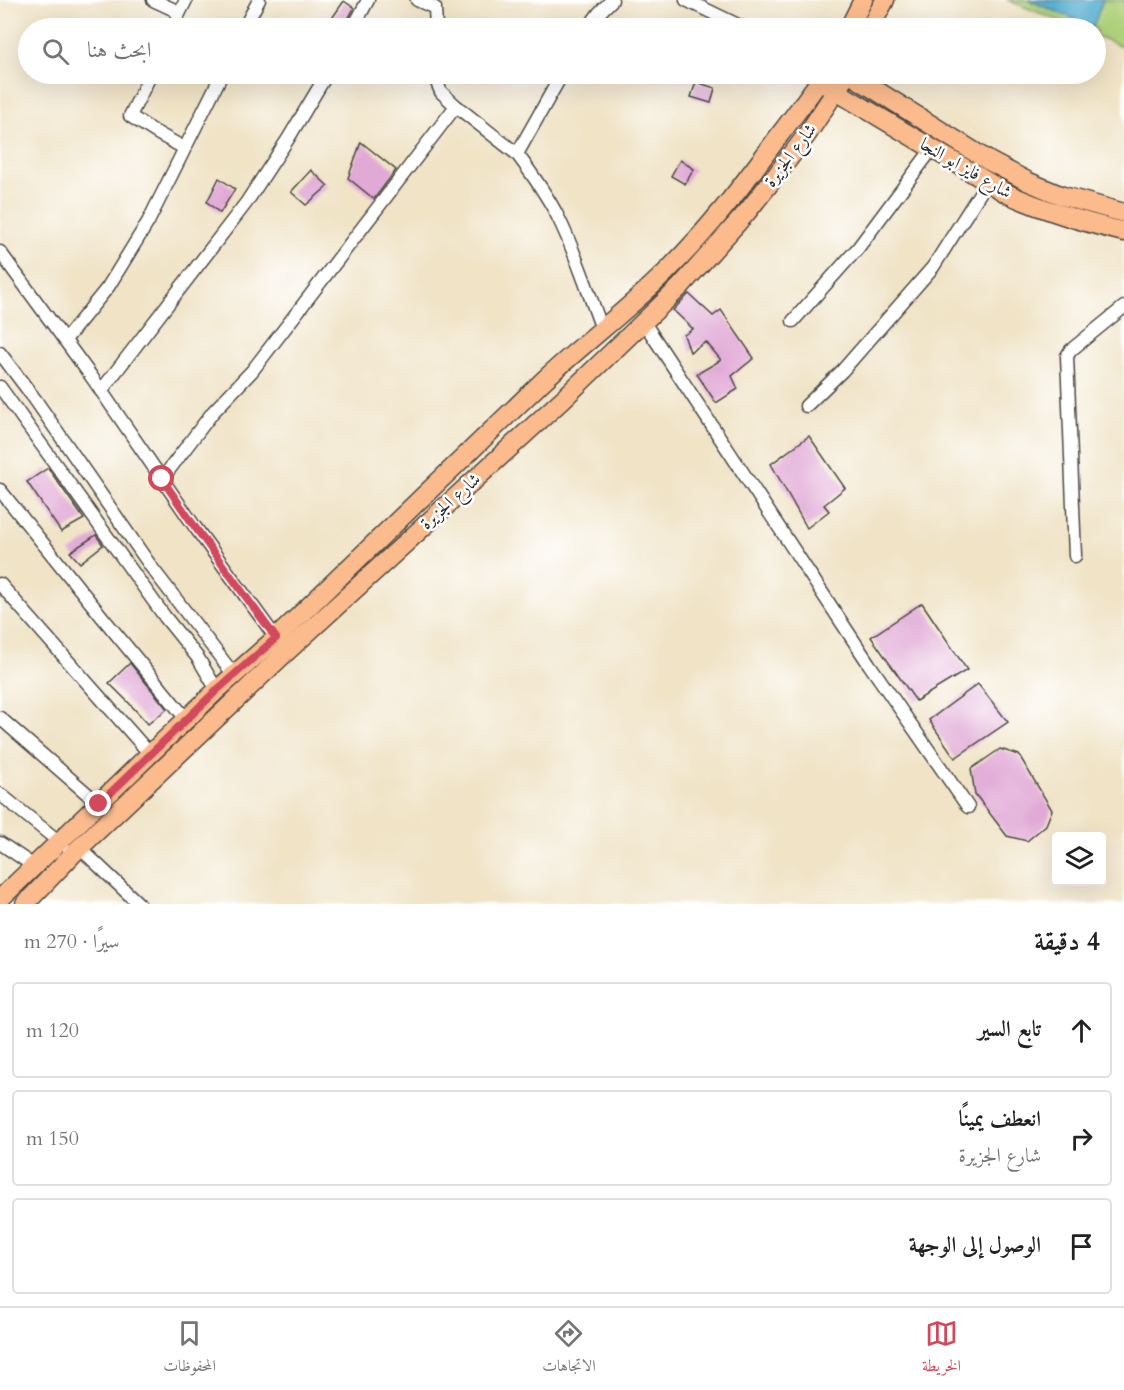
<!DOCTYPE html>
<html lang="ar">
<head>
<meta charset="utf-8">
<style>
  body { margin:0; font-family:Cardo,Amiri,serif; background:#f6f6f6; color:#222; direction:rtl }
  .controls { position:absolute; right:18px; bottom:18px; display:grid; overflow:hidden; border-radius:6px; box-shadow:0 6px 24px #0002 }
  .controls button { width:54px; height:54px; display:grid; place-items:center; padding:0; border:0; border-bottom:2px solid #e0e0e0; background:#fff; color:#222; font:30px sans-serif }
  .stop { position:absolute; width:18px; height:18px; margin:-14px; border:4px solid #d1495b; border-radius:50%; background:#fff }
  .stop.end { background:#d1495b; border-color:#fff; box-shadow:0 2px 6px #0008 }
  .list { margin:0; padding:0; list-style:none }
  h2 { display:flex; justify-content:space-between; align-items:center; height:78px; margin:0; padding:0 24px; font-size:26px }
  h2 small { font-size:20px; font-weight:400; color:#767676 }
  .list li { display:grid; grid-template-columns:39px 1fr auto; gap:18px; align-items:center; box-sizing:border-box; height:96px; margin:0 12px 12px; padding:0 12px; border:2px solid #e0e0e0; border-radius:6px }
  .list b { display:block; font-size:22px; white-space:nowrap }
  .list p { margin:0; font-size:20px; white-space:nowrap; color:#767676 }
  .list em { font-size:20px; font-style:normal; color:#767676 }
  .icon { flex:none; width:33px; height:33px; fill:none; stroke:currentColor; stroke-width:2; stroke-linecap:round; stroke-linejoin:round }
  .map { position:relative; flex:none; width:1124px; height:904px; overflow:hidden; direction:ltr }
  .search { position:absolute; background:#fff; box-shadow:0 6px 24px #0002; left:18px; right:18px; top:18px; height:66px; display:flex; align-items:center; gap:15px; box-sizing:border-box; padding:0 21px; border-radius:33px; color:#767676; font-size:22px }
  .sheet { height:402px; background:#fff }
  nav { display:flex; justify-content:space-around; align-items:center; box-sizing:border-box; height:84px; border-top:2px solid #e0e0e0; background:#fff; font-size:16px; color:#767676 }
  nav a { display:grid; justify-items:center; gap:3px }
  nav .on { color:#d1495b }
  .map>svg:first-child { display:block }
  .green { fill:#afd27b; stroke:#6d7e53; stroke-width:1.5 }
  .water { fill:#54aed2; stroke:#406c7e; stroke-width:1.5 }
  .building { fill:#e1a9d6 }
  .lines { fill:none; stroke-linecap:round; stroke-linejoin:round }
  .minor-casing { stroke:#494742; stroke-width:15 }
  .primary-casing { stroke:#494742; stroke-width:21 }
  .minor { stroke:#fff; stroke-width:12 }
  .primary { stroke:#fbbb8d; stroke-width:18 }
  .route { stroke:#d1495b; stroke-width:8 }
  .labels { text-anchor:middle; stroke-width:5; stroke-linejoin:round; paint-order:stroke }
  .street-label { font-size:18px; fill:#2b2b2b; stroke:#fff }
</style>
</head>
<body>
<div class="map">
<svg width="1124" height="904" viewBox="0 0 1124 904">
  <rect width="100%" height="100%" fill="#fff"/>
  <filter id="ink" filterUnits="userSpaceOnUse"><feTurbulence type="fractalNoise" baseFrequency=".0167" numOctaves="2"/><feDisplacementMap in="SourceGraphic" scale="12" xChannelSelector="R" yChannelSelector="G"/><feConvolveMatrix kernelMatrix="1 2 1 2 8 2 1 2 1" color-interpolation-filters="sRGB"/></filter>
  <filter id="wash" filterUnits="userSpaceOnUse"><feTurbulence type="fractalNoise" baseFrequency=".008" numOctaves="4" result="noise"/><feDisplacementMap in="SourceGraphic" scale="24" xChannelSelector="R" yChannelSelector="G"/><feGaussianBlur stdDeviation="1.35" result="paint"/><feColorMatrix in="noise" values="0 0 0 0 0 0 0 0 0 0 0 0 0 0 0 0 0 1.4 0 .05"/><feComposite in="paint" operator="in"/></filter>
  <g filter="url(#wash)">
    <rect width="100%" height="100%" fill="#f0e3c6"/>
    <path class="green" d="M1007,0H1124V47L1096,36V28H1078Z"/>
    <path class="water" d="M1028,0H1103L1093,27Z"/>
    <g id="blocks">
      <g class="building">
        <path d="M344,1L354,8L345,25L330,21Z"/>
        <path d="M696,82L715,88L711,103L691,97Z"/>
        <path d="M361,142L396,170L374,199L348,178Z"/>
        <path d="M680,160L694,169L685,184L671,176Z"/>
        <path d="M311,170L328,186L306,205L291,192Z"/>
        <path d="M219,178L235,189L220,213L207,202Z"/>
        <path d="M689,294L713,316L721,310L754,358L732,376L738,389L716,403L697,374L721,360L706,342L690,352L684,335L693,329L673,310Z"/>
        <path d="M809,436L845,488L824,505L829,511L807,528L771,464Z"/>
        <path d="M48,468L84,519L61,532L27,482Z"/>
        <path d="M96,535L103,545L80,563L70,552Z"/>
        <path d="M922,603L967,670L916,701L871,637Z"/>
        <path d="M130,663L167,709L148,724L129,703L109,683Z"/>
        <path d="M978,684L1008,722L955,758L929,720Z"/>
        <path d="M1000,749L1019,755L1052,810L1046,825L1027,841L1007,836L975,794L971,769Z"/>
      </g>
    </g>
  </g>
  <g filter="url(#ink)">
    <use href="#blocks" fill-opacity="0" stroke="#494742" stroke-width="1.5"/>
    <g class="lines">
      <defs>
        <g id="minor">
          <path d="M153,0L179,12"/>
          <path d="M417,0L435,8L436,28"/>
          <path d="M686,0L744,28"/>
          <path d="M172,28L186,0"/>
          <path d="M244,28L259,0"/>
          <path d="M353,28L368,0"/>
          <path d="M588,28L599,13L612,0"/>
          <path d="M151,74L130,116L157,133L184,148"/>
          <path d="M435,74V78L441,92L456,106L517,154"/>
          <path d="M562,74L517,154C532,174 547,195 558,217C576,253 588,292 602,329"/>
          <path d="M0,252L91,376L195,527L276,638"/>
          <path d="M643,321L869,664L968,807"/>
          <path d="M793,321L858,248L932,149"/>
          <path d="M65,340L108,287L148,222L222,74"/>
          <path d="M0,353L34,398L152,568L234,675"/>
          <path d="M0,387L165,617L198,658L217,690"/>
          <path d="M101,391L246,203L288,139L327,74"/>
          <path d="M806,406L842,371L933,267L987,182"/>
          <path d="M162,479L213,412L252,371L456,106"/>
          <path d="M0,490L103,618L187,720"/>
          <path d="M1075,556L1067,356L1071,350L1124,307"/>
          <path d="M0,584L150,754"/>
          <path d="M0,718L99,804"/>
          <path d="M0,794L63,845"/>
          <path d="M0,843L34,866"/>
          <path d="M80,848L139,904"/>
        </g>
        <g id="primary">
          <path d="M849,28L863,0"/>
          <path d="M870,28L885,0"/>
          <path d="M850,74L989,161L1029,182L1060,195L1124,213"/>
          <path d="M826,85L1006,193C1044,211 1083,222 1124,232"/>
          <path d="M0,899L150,754L217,690L276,638L544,380C583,344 626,311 664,274C707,232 743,185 778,137C794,116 810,95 824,74"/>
          <path d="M25,904L73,854L282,656L563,399L680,287L747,212L778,173L808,133L847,74"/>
        </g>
      </defs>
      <use href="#minor" class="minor-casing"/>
      <use href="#primary" class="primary-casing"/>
      <use href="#minor" class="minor"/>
      <use href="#primary" class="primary"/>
    </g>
  </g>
  <g class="lines" filter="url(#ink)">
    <path class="route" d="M99,804L217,690L276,638L195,527L162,479"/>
  </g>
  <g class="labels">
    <g class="street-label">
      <text transform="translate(790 155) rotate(-53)" y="6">شارع الجزيرة</text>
      <text transform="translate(966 168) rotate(30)" y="6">شارع فايز ابو النجا</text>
      <text transform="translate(450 501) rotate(-42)" y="6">شارع الجزيرة</text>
    </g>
  </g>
</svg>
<div class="controls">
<button><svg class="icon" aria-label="layers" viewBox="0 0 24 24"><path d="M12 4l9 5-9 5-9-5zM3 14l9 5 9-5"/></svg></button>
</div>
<div class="stop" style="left:162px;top:479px"></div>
<div class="stop end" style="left:99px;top:804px"></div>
<div class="search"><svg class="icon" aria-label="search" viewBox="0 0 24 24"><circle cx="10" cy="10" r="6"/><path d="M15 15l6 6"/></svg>ابحث هنا</div>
</div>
<section class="sheet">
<h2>4 دقيقة<small>سيرًا · 270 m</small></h2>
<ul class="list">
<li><svg class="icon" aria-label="ahead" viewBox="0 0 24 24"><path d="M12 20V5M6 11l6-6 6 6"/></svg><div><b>تابع السير</b></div><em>120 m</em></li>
<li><svg class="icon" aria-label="right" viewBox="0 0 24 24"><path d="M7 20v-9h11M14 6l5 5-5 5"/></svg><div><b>انعطف يمينًا</b><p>شارع الجزيرة</p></div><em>150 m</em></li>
<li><svg class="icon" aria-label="arrive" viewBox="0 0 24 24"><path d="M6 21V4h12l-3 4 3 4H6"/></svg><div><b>الوصول إلى الوجهة</b></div></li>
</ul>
</section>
<nav>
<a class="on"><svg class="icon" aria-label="map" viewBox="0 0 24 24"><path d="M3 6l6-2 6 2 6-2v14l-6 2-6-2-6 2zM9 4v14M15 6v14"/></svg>الخريطة</a>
<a><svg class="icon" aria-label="directions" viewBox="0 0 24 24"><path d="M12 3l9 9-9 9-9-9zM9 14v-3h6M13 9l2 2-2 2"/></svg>الاتجاهات</a>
<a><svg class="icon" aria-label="saved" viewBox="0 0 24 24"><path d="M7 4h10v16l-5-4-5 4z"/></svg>المحفوظات</a>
</nav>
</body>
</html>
